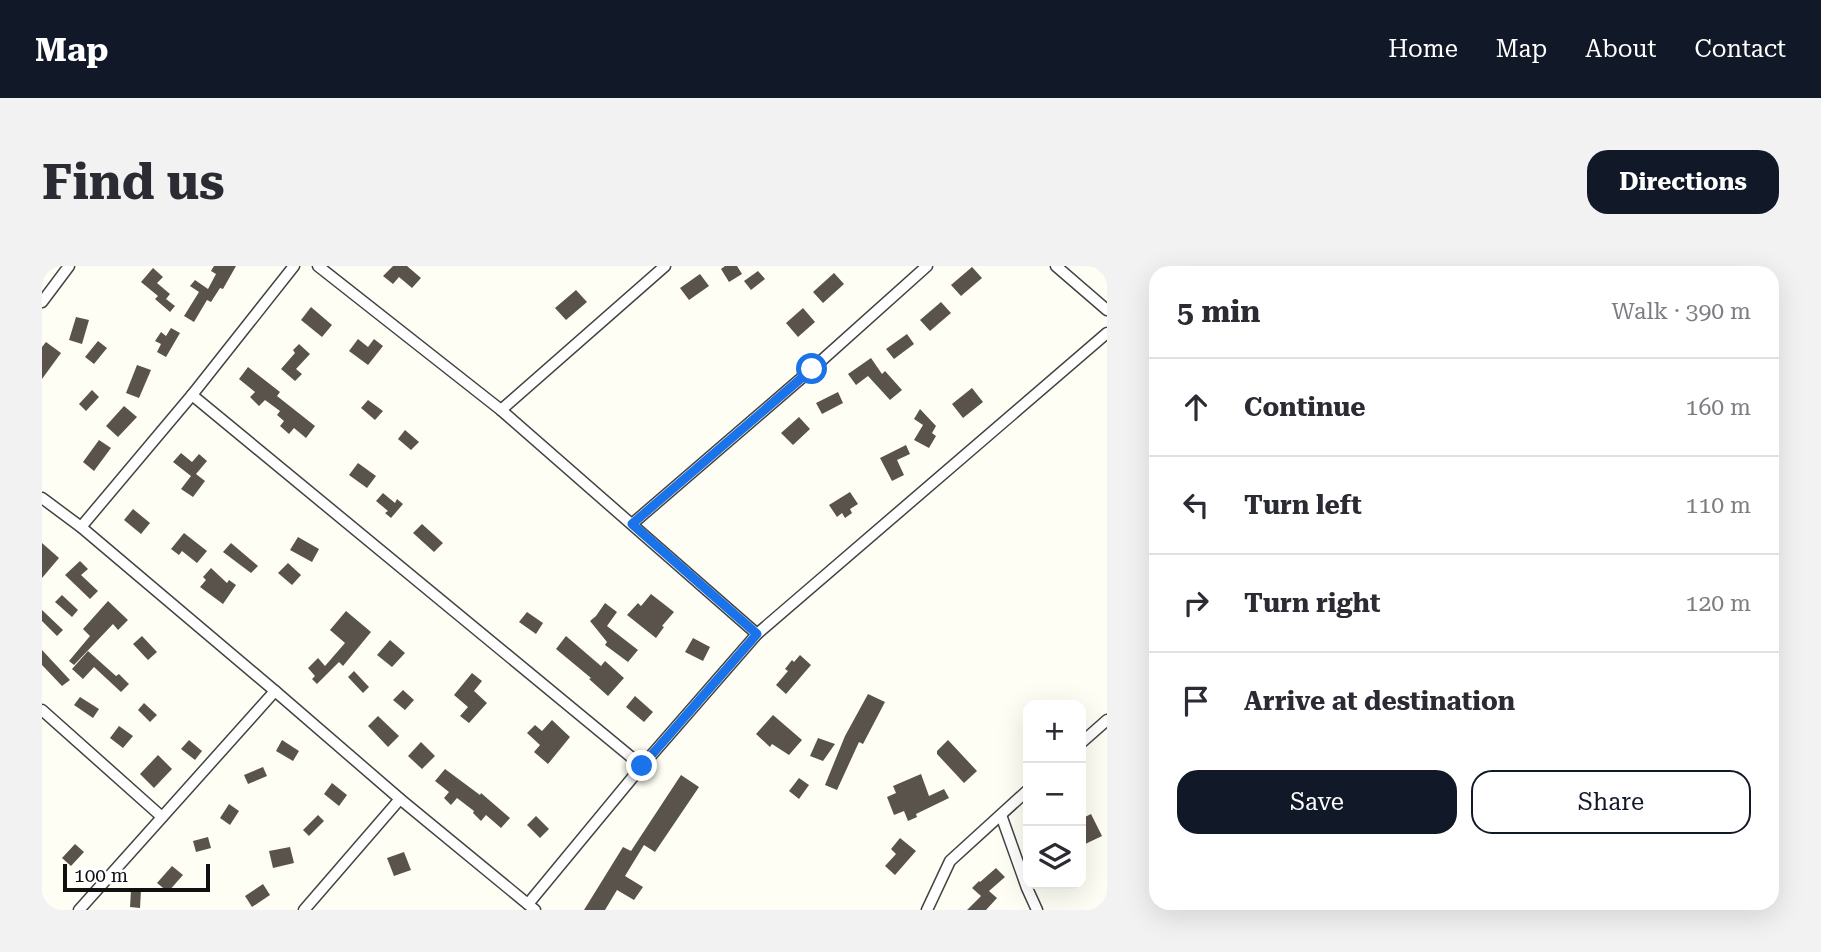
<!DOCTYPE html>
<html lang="en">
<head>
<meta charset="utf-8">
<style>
  body { margin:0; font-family:"Roboto Serif",serif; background:#f2f2f3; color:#2b2b33 }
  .controls { position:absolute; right:21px; bottom:21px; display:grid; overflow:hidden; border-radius:14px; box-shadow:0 7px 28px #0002 }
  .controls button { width:63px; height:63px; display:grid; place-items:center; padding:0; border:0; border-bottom:2px solid #e1e1e2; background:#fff; color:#2b2b33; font:35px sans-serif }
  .scale { position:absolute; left:21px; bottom:18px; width:147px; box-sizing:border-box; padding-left:7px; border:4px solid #101010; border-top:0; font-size:19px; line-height:24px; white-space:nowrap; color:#101010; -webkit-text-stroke:5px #fff; paint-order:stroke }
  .stop { position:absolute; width:21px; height:21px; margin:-16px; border:5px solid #1a73e8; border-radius:50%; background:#fff }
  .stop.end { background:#1a73e8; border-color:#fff; box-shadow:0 2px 7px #0008 }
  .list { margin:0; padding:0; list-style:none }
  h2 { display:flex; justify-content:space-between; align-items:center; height:91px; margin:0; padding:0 28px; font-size:30px }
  h2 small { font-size:23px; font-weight:400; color:#7c7c81 }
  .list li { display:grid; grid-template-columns:46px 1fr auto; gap:21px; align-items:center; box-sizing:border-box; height:98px; padding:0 28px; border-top:2px solid #e1e1e2 }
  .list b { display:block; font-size:26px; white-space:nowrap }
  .list em { font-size:23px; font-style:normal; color:#7c7c81 }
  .actions { display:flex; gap:14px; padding:21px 28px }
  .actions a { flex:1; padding:16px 0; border:2px solid #111827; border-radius:21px; text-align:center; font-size:24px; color:#111827 }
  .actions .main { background:#111827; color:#fff }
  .icon { flex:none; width:38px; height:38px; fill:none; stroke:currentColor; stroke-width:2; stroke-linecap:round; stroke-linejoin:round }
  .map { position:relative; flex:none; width:1065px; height:644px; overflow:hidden; border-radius:21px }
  header { display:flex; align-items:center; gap:42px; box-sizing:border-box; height:98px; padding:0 35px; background:#111827; color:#fff }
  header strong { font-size:33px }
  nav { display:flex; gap:38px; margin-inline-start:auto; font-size:24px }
  .intro { display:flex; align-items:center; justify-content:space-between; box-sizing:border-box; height:168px; padding:0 42px }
  h1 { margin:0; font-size:49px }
  .button { padding:18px 32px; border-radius:21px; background:#111827; color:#fff; font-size:24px; font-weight:700 }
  main { display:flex; gap:42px; padding:0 42px }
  aside { flex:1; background:#fff; border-radius:21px; box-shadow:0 7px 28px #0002 }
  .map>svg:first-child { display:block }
  .building { fill:#5a534c }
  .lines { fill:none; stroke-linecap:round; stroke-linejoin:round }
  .minor-casing { stroke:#434343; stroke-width:13 }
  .minor { stroke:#fff; stroke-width:10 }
  .route { stroke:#1a73e8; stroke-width:9 }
</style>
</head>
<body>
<header>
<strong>Map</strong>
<nav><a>Home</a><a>Map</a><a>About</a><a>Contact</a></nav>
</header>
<div class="intro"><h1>Find us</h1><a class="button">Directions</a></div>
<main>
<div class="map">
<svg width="1065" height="644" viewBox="0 0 1065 644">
  <rect width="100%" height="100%" fill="#fffef4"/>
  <g class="building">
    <path d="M172,0H194L181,23L178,22L169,36L165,34L152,56L142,50L157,26L148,20L153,14L166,23L174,8L169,5Z"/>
    <path d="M351,0H365L379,12L370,22L357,11L351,18L341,10Z"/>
    <path d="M683,0H695L700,8L687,16L679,3Z"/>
    <path d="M930,1L940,12L919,30L909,19Z"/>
    <path d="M111,2L121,11L115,17L128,28L124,33L133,40L128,46L113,33L116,30L99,16Z"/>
    <path d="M716,5L723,13L709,24L702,15Z"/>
    <path d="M792,7L802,18L781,37L771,26Z"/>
    <path d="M658,8L667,20L647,34L638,22Z"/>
    <path d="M534,24L545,36L524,54L513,42Z"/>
    <path d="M899,36L909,47L888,65L878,54Z"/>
    <path d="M269,41L290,59L280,71L259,54Z"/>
    <path d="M761,42L773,56L756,71L744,57Z"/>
    <path d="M34,51L47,54L40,78L27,74Z"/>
    <path d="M129,62L138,67L124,91L115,86L119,78L113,75L119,66L124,70Z"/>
    <path d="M865,68L872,78L852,93L844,83Z"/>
    <path d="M316,73L326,81L332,73L341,80L326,99L307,85Z"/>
    <path d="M56,75L65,82L52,98L43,91Z"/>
    <path d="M4,76L19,87L0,113V81Z"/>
    <path d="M257,78L268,88L254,103L260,108L253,115L239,103L253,87L251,84Z"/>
    <path d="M829,92L840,108L843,105L860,124L848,134L826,110L814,119L806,108Z"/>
    <path d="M95,99L109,104L97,132L84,127Z"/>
    <path d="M206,101L238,126L235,130L273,160L264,172L252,162L247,168L238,160L242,155L235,149L238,145L223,134L217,140L208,131L213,126L197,113Z"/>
    <path d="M930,122L941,136L921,152L910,138Z"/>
    <path d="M50,124L57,131L44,145L37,138Z"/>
    <path d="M796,126L801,137L780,148L774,137Z"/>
    <path d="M326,134L341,145L333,154L319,142Z"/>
    <path d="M82,140L95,151L76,171L64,160Z"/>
    <path d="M878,143L894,160L890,167L894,170L887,182L872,174L881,159L872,153Z"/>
    <path d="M757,151L768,163L751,179L739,167Z"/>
    <path d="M363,164L377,176L369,184L356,173Z"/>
    <path d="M57,174L69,182L52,205L41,196Z"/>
    <path d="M864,179L868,188L855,194L862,209L850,215L838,192Z"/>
    <path d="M139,187L150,196L157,188L165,195L154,208L163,215L151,231L139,223L149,210L131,196Z"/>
    <path d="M316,197L334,210L325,222L307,209Z"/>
    <path d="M808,226L816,238L808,243L810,247L803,252L800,247L795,251L787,239Z"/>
    <path d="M341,227L353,237L355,233L361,238L349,252L343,247L346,245L334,235Z"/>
    <path d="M91,243L108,257L99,268L82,254Z"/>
    <path d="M380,258L401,277L392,286L371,267Z"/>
    <path d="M142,267L165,285L155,297L140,285L137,289L129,283Z"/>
    <path d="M256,271L277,283L270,296L248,284Z"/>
    <path d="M0,277L17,292L0,312Z"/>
    <path d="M189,277L216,300L209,307L181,286Z"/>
    <path d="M38,295L46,303L39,309L56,325L48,333L23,309Z"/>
    <path d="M246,297L259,309L250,319L236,307Z"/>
    <path d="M169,302L185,317L187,314L194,319L181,338L158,321L164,314L161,311Z"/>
    <path d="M609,328L632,346L620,360L622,361L614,372L585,349L596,337L599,340Z"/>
    <path d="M20,329L36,344L30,351L13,336Z"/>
    <path d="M66,335L86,354L76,364L71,358L32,399L27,395L48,370L41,363Z"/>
    <path d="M563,337L575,346L565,360L596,384L586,396L563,379L565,376L548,355L554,350Z"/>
    <path d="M0,344L21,364L15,370L0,355Z"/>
    <path d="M304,345L329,366L301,400L297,396L275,418L270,413L273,410L266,402L276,392L283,400L303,377L288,364Z"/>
    <path d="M485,346L501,357L494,368L477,356Z"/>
    <path d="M100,370L115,386L106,394L91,378Z"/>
    <path d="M524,370L559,400L563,395L582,412L566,430L547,413L549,412L514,383Z"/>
    <path d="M651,372L668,381L661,395L643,386Z"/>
    <path d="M348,374L363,387L350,401L335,389Z"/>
    <path d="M0,384L28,414L20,420L0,399Z"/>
    <path d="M46,385L74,410L77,408L87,418L79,426L52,401L41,413L30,403Z"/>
    <path d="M758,389L769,399L744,428L734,419L746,405L743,403L750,394L752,396Z"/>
    <path d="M312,405L327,421L321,427L306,411Z"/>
    <path d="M430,407L440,415L432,425L445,437L427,457L418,450L426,441L412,429Z"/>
    <path d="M361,424L372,434L363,444L351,434Z"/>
    <path d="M826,428L843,436L821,478L817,476L795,524L783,519L803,470Z"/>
    <path d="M593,430L611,446L602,456L584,441Z"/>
    <path d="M38,431L57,443L51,452L32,439Z"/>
    <path d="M102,437L115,449L108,456L96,444Z"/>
    <path d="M731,449L760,474L747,489L730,478L728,481L714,468Z"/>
    <path d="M336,450L357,470L346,481L326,460Z"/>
    <path d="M510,454L528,471L506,498L492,486L498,479L485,467L493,459L500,465Z"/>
    <path d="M77,460L91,470L81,482L68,472Z"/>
    <path d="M776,472L793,478L781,495L768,490Z"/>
    <path d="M147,474L160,485L153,494L139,483Z"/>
    <path d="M240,474L257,485L251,495L234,485Z"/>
    <path d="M906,474L935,505L922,517L895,488V485Z"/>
    <path d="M379,476L393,490L380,503L366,490Z"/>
    <path d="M116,489L130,503L112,522L98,508Z"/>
    <path d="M221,501L225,510L206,518L202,509Z"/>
    <path d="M403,503L438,529L439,527L468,552L459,562L444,549L439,555L431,547L432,545L415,532L409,539L402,532L407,526L393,515Z"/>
    <path d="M879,508L887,530L902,523L907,532L874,548L875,551L866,555L862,545L852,549L845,531L854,527L851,520Z"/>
    <path d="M639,509L657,521L613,586L602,579L583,610L601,621L592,634L575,624L563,644H542L581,581L589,585Z"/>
    <path d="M757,512L767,519L757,533L747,525Z"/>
    <path d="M290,517L305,529L297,540L282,528Z"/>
    <path d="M187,538L197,545L188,559L178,552Z"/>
    <path d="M1049,548L1060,570L1039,580V553Z"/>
    <path d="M276,549L282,555L267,570L261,564Z"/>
    <path d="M494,550L507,563L498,572L485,559Z"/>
    <path d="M166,571L169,582L154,586L151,575Z"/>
    <path d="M858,572L874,585L853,609L843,600L854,588L849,583Z"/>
    <path d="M33,578L42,586L29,600L20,592Z"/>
    <path d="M248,581L252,597L231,602L227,585Z"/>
    <path d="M362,586L369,604L352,610L345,592Z"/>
    <path d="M130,600L141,609L126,626L115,617Z"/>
    <path d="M954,602L963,611L947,625L955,632L944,644H925L939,630L930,622L937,615L938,616Z"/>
    <path d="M221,618L228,629L210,641L203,630Z"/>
    <path d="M89,624H99L98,642L88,641Z"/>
  </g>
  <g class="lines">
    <defs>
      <g id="minor">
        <path d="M276,0L459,144L715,368"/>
        <path d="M1014,0L1065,44"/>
        <path d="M0,36L27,0"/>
        <path d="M150,129L600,500"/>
        <path d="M459,144L623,0"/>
        <path d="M0,232L39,261L233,425L358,533L493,644"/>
        <path d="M590,258L770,103L885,0"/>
        <path d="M39,261L150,129L252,0"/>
        <path d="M0,444L120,551"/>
        <path d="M1039,477L1065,454"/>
        <path d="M959,549L985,622L995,644"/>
        <path d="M486,638L600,500L715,368L1065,67"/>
        <path d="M37,644L233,425"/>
        <path d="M262,644L358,533"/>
        <path d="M885,644L908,595L986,524"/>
      </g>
    </defs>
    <use href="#minor" class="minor-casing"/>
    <use href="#minor" class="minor"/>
  </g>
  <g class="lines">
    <path class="route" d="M600,500L715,368L590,258L770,103"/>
  </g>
</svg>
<div class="controls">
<button>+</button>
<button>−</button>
<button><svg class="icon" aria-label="layers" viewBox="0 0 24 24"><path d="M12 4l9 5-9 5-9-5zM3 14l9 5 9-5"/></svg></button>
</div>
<div class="scale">100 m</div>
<div class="stop" style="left:770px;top:103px"></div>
<div class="stop end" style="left:600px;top:500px"></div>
</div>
<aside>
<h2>5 min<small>Walk · 390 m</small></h2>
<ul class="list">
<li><svg class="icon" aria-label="ahead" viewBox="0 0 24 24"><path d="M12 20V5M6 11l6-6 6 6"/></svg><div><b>Continue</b></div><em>160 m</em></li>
<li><svg class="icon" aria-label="left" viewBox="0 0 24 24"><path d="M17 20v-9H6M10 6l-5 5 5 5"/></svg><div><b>Turn left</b></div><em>110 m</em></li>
<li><svg class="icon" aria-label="right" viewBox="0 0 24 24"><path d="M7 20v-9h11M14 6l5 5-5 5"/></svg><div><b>Turn right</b></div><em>120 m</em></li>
<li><svg class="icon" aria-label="arrive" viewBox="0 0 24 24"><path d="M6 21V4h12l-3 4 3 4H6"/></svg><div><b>Arrive at destination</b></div></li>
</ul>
<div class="actions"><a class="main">Save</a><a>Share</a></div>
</aside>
</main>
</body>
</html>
